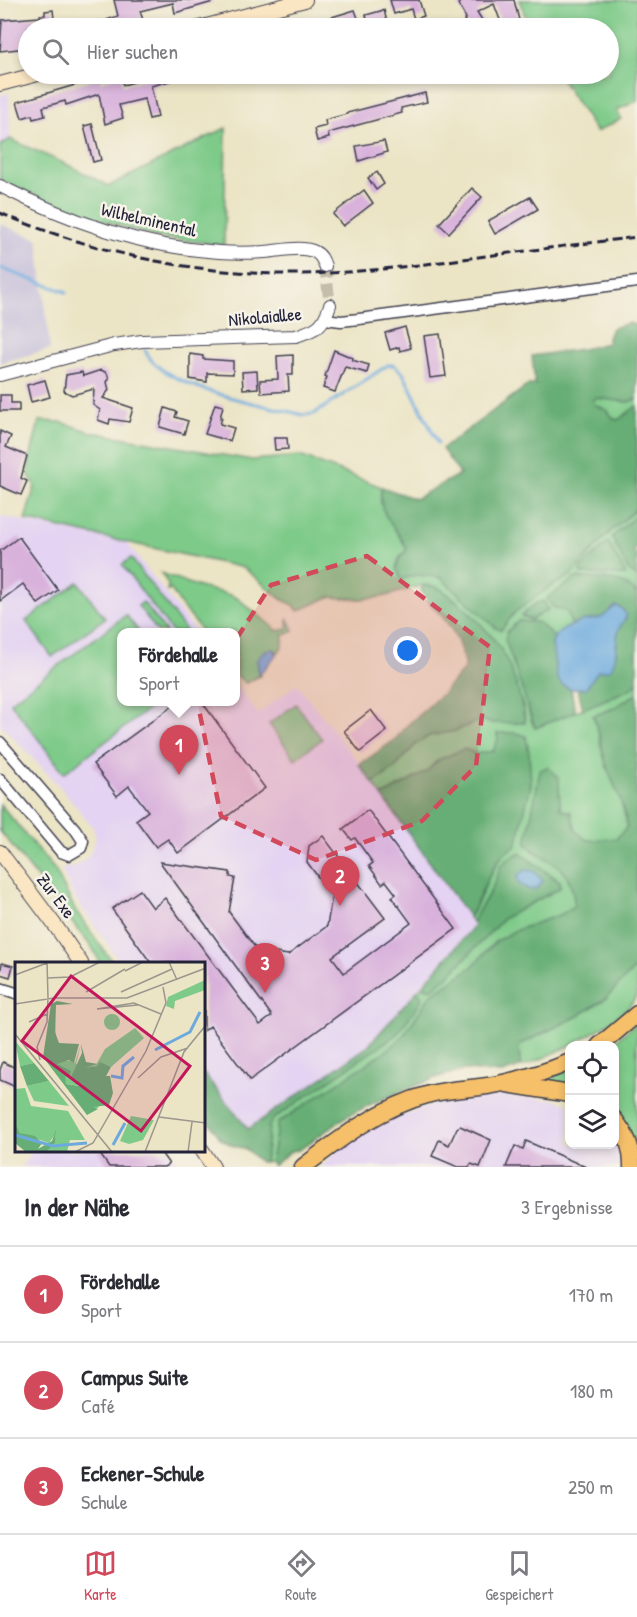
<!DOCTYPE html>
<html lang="de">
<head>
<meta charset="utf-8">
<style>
  body { margin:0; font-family:"Patrick Hand",sans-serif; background:#f7f7f7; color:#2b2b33 }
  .controls { position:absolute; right:18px; bottom:18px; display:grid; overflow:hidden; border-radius:12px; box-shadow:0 3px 9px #0003 }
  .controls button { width:54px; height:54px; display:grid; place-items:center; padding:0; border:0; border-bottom:2px solid #e1e1e2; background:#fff; color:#2b2b33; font:30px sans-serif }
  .you { position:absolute; left:408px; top:651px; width:21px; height:21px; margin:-15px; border:4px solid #fff; border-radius:50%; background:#1a73e8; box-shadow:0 0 0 9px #1a73e833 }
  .badge { display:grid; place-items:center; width:39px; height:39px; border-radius:50%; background:#d1495b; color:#fff; font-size:20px; font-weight:700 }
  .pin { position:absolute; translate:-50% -50px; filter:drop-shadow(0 2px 3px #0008) }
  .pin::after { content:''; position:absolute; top:32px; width:21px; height:18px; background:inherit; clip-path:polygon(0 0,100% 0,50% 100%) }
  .popup { position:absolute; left:117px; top:628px; width:123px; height:78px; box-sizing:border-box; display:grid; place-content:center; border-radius:12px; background:#fff; filter:drop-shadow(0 2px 4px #0005); font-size:20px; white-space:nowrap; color:#7c7c81 }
  .popup b { font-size:22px; color:#2b2b33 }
  .popup::after { content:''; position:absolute; left:50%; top:100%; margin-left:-12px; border:12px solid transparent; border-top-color:#fff }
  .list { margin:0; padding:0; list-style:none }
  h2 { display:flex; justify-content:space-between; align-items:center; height:78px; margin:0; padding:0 24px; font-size:26px }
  h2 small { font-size:20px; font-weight:400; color:#7c7c81 }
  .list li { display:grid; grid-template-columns:39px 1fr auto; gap:18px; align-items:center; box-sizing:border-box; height:96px; padding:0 24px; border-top:2px solid #e1e1e2 }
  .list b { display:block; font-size:22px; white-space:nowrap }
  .list p { margin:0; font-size:20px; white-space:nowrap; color:#7c7c81 }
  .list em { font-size:20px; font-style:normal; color:#7c7c81 }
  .icon { flex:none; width:33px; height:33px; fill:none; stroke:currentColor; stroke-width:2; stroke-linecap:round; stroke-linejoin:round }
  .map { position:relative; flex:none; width:637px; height:1167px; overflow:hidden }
  .search { position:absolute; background:#fff; box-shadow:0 3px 9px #0003; left:18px; right:18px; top:18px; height:66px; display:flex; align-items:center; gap:15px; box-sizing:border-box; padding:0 21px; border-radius:33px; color:#7c7c81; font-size:22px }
  .sheet { height:366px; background:#fff }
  nav { display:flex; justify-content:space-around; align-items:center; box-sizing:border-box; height:84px; border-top:2px solid #e1e1e2; background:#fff; font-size:16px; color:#7c7c81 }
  nav a { display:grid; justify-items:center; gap:3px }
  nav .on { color:#d1495b }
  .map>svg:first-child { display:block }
  .built { fill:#e4d3f2 }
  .industrial { fill:#c6c0da }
  .green { fill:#7eca89; stroke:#507662; stroke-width:1.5; fill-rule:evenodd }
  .forest { fill:#66ae75; stroke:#446858; stroke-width:1.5 }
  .water { fill:#6caade; stroke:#47668c; stroke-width:1.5 }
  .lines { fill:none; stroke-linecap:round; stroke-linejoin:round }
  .stream { stroke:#6caade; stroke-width:3 }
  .building { fill:#d9b2dc }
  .tertiary-tunnel { stroke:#c3bda9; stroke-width:12; stroke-dasharray:12 6; stroke-linecap:butt }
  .minor-casing { stroke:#403f50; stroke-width:13 }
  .tertiary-casing { stroke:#403f50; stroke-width:14 }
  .secondary-casing { stroke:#403f50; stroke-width:16 }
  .trunk-casing { stroke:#403f50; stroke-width:19 }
  .minor { stroke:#fff; stroke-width:10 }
  .tertiary { stroke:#fff; stroke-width:12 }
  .secondary { stroke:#fbe6c4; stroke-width:14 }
  .trunk { stroke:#f6c06b; stroke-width:16 }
  .rail { stroke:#22223b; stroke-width:3; stroke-dasharray:9 4.5; stroke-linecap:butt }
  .marked { fill:#d1495b; fill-opacity:0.2; stroke:#d1495b; stroke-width:4.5; stroke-dasharray:12 8; stroke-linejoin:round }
  .labels { text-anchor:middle; stroke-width:5; stroke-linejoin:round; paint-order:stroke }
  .street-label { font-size:18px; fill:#22223b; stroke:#f7f3e8 }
  .inset-river { fill:none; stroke:#6caade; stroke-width:3 }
  .inset-road { fill:none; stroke:#9b968e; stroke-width:1.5 }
  .view { fill:#c2185b; fill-opacity:0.15; stroke:#c2185b; stroke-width:3 }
  .inset-edge { fill:none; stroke:#22223b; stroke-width:3 }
</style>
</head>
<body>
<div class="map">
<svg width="637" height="1167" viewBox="0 0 637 1167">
  <rect width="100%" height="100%" fill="#f7f3e8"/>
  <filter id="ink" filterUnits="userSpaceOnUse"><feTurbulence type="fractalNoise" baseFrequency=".0167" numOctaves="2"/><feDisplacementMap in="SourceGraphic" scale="12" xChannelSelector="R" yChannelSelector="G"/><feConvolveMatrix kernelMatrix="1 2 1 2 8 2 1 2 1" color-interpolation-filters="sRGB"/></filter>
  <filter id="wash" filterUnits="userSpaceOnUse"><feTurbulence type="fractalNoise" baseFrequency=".008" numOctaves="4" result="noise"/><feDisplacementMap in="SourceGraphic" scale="24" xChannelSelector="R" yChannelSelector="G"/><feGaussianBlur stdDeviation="1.35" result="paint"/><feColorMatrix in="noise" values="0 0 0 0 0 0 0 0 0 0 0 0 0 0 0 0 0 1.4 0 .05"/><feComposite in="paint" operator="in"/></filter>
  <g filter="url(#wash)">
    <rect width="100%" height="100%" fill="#ebe4c5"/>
    <g class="built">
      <path d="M9,93L10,139L0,146V95Z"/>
      <path d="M0,516L127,543L196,632H122V702H236V686L258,714L297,684L362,767L475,926L367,1047L248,1129L204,1074V963H121L75,898L61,869L76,866L89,856L96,839L93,827L61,788L0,724Z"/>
      <path d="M502,1095L556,1100L569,1106L570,1144H614L615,1139L617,1141L619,1167H321L341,1148L382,1122L450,1099Z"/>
      <path d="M33,1150L168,1151L182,1167H21Z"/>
    </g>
    <path class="industrial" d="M0,224L38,239L50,349L0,363Z"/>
    <g class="green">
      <path d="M519,0H637V101L617,110L621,119L596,132L558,74H608V28H530Z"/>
      <path d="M226,128L224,245L156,237L85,215L10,185L0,179V146L10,139L70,166L109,186Z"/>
      <path d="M596,398L627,402L637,399V406L619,420L614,419L607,410L595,405L592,401Z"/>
      <path d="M39,421L61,422L91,432L252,460L300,456L382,487C375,513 396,526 407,549L399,559L415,575L440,577L501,630L515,612L551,586L570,576L608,534L637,508V515L612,538L628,570L637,577V594C624,576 595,579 576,578L553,607L567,611L572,626L554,637L532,622H526C526,648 521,708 535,728L630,689L637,683V695L631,697L614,708L593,716C599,728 599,741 603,754C611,778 624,802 627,827L616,839C608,840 596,842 587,840C572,835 560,812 559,798L532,850C562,866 570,871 575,905L562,914L495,942L472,967L430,996L403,1036L392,1047L278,1123L271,1162H265L269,1126L273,1119L396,1035L420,1003L422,996L417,991L422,986L432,989L449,975L504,918L560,888V881L519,853L509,858L501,866L493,887L472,922L469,917L477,905L489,877L505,851L531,785L497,734L498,740L493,751L477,754L464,749L438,760L426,772L382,796L373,783L393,770L416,744L429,736L455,731L481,720C495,726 510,722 525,723L524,709L514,680L437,587L424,585L382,597L360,599L329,597L298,611L294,605L281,599L244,568L25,520L35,486L27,472ZM608,542L626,575L581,574Z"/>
      <path d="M131,558L187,632H172L122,565Z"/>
      <path d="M161,573L199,587L224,593L237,598L278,631L287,629L288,619L294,631L283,636C284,644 282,648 277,654L276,651L259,675H261L246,683L236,675V632H202C197,624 191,617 184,609C178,603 176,595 170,589L167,591L168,584Z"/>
      <path d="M78,582L105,618L52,657L26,621Z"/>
      <path d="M143,602L166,632H158L138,606Z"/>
      <path d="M126,615L139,632H122V702H158L64,773L10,702Z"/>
      <path d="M296,704L322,739L295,759L269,724Z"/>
      <path d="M0,804L55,870L76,911L113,963H100L93,949L0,831Z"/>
      <path d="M637,966C637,974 637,986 637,994C629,1020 546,1059 520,1067L519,1045L578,1016L605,999Z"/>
      <path d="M637,1022V1146L615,1113L614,1046H610Z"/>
      <path d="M569,1069V1091L539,1082Z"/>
    </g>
    <g class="forest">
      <path d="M629,323L637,326V399L627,402L596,398L593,401L595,405L607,410L614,419L618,420L637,406V508L608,534L570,576L551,586L515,612L501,630L496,628L440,577L415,575L401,580L396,568L399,559L407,549C396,526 375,513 382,487L415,499L460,474L442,449L528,385H535L532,356L582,349L608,343V338L612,328Z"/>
      <path d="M637,515V544L634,551L637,556V577L628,570L612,537Z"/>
      <path d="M608,542L626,575L581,574L580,569Z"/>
      <path d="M576,578C595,579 624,576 637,594V683L630,689L583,709L578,689L586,688L598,670L603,671L616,655L618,629L626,618L616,606L601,618L582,621L572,626L567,611L553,607L547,598Z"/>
      <path d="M424,585C429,586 434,586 438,588C456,597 494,635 503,653C514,673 522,700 525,723C510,722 495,726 481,720L455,731L429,736L416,744L393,770L373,783L359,765L396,739L403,729L443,693L465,668C462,652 458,637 448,624C439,611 429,606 421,590Z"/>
      <path d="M544,601L548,610L531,620L521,616L536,603Z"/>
      <path d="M519,620L526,622H538L554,637L552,644L562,685L571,689L575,712L535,728L505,639L507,632Z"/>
      <path d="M637,695V966L605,999L578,1016L519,1045L520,1067L502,1073L465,1070L438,1077L371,1104L346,1117L299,1150L291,1151L273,1166L271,1162L278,1123L392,1047L403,1036L430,996L472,967L495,942L514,931L562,914L575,905C569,859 555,869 526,844L540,770L548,767L559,778L560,809L571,812L576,831L587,840L616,839L627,827C625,804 612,784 605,761C601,746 600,730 593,716L614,708L631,697Z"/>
      <path d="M497,733H516L526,736L529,753L531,785L516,846C489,858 484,895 469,917L382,796L426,772L438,760L464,749L477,754L493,751L498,740Z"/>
      <path d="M520,853L560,882V888L504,918L449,975L432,989L422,986L474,926L472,922L493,887L501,866L509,858Z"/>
      <path d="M417,991L422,996L420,1003L396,1035L273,1119L269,1126L265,1162H260L246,1149L231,1145L220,1138L204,1114V1074L248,1129L367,1047Z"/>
    </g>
    <g class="water">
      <path d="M616,606L621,608L627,615C625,621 619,626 618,632C615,646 618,658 610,670L598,671L586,688L571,689L562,685L557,678L552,644L554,637L564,629L582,621L601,618Z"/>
      <path d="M271,649L275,650L277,654L259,675L257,660L264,651Z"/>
      <path d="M525,870L534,871L543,881L538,888L530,890L519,884L517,876Z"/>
    </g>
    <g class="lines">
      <g class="stream">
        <path d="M0,268L66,292"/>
        <path d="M145,350C159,388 266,405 303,415L314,414L388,365H394L403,373L438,443"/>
      </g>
    </g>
    <g id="blocks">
      <g class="building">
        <path d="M114,0H212L213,2L175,13L173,3L140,11L144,23L124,28H89V26L118,16Z"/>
        <path d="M390,0H419L424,16L414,19L411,9L394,14Z"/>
        <path d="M464,0H514L521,28H503L494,4L477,12L487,28H469L464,20L466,18L458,4Z"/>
        <path d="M53,10L55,28H28V48L0,51L2,20L40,17V15H45V11Z"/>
        <path d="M355,10L359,21L339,27V28H303L302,26Z"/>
        <path d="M384,10L388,26L384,27L385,28H369L366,15Z"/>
        <path d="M152,74H187L188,76L151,86L158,117L149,119L144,99L119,105L123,118L105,124L99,94L66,105L65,101L43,107L45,116L33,119L32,115L22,118L17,102L99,78L100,82L121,76L123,85L153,77Z"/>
        <path d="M425,93L427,102L401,108L402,113L328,133L329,138L317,141L314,129L326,126L325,120L347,114V113Z"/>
        <path d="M92,124L101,160L93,162L84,126Z"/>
        <path d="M384,141L387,152L359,161L356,146Z"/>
        <path d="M377,172L384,184L376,190L368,178Z"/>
        <path d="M472,188L482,197L449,233L439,224Z"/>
        <path d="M364,190L373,203L343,226L333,214Z"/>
        <path d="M530,197L538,209L495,234L488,221Z"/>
        <path d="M405,327L411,348L400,351L399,347L390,350L385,333Z"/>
        <path d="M440,334L446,376L430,378L424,336Z"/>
        <path d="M334,350L353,358L352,360L369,365L367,373L345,367L335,392L323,388L327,377L325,376Z"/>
        <path d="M190,354L203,356V359L233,361V374L207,373V382L190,379Z"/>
        <path d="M293,355V375H288L289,391L261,393L260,380L278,379L277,356Z"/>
        <path d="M101,370L107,373L109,379L107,382L109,390L103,398L133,408L129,422L110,419L109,424L98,420L100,410L93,405L94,389L72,395L64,391L66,375L82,372L83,376Z"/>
        <path d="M257,371L258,388L243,389L242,372Z"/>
        <path d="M45,380L50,397L31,402L27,385Z"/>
        <path d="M0,395H11V403H19V411H0Z"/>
        <path d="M215,404L223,406L220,418H222L220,424L234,428L230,441L205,434Z"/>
        <path d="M165,408L177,412L175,417L188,421L184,434L160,427Z"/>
        <path d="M0,431L11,436L6,447L27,456L21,478L27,481L21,495L0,486Z"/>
        <path d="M274,438H287L288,449L275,450Z"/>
        <path d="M19,537L58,590L38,604L23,584L0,601V551Z"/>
        <path d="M178,702H202L265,788L178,853L168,839L156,847L136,820L148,811L129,786L117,796L93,764Z"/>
        <path d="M371,710L387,731L360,752L344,731Z"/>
        <path d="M368,810L456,929L250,1080L210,1026L204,1031V963H151L112,909L140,890L153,908L165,898L260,1025L272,1016L160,862L230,872V877L235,878L229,912L257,950L288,955L327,926L332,896L307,862L309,846L323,836L385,918L332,957L344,973L411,923L392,897L396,894L386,881L382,884L369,866L373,863L355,838L352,840L343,829Z"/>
        <path d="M2,963L13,966L10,977L0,974Z"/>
        <path d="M3,1062L16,1068V1087L0,1080V1070Z"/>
        <path d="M460,1126L491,1140L480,1167L471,1164L469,1167H458L432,1156L439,1140L449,1145L457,1128Z"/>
        <path d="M526,1141L586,1167H506L515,1146L523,1149Z"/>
        <path d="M97,1150H159L169,1164L164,1167H109Z"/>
      </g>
    </g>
  </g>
  <g filter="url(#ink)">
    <use href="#blocks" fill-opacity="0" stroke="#403f50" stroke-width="1.5"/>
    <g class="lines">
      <path class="tertiary-tunnel" d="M325,266L330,305"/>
      <defs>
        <g id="minor">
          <path d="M325,319L341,321L359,319L637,282"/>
          <path d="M0,742L75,829L83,841L81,848L69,855L61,852L0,779"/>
          <path d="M0,988L16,993"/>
        </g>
        <g id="tertiary">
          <path d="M0,186C69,221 141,247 219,252C234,253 250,253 265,252C280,251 302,245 315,252C321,255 323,260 325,266"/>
          <path d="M0,375L114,345L142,341L296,336C317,329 323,327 330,305"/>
        </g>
        <g id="secondary">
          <path d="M199,28L305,0"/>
          <path d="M0,84L38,74"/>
          <path d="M0,852L57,928L81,963"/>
          <path d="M202,1150L213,1167"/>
        </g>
        <g id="trunk">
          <path d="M599,1046L637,1014"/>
          <path d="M507,1084L570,1094"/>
          <path d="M614,1119C627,1136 632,1146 632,1167"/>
          <path d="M303,1167C342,1137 381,1107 430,1094C454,1088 480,1089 503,1083C525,1078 549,1071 570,1062"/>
        </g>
      </defs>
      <use href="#minor" class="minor-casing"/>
      <use href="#tertiary" class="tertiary-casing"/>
      <use href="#secondary" class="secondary-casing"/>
      <use href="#trunk" class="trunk-casing"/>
      <use href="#minor" class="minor"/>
      <use href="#tertiary" class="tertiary"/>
      <use href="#secondary" class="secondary"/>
      <use href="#trunk" class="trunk"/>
      <path class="rail" d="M0,213C95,253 198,276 302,274C358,273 414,266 470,258C525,251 581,244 637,237"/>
    </g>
  </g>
  <path class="marked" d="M367,556L490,647L476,766L422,821L316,860L221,816L197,700L271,585Z"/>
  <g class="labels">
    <g class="street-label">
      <text transform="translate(149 220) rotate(13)" y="6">Wilhelminental</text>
      <text transform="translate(265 317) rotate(-5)" y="6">Nikolaiallee</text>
      <text transform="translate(56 896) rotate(53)" y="6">Zur Exe</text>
    </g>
  </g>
  <g transform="translate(15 962)">
    <rect width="190" height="190" fill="#ebe4c5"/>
    <path d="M190,18V28L160,39L159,47L151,44L153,35ZM36,42L40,46L41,93L48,88L45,81L49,89V91L60,101L66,82L61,102L70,105L81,103L90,87L120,66L129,76L96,105L84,102L82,104L72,106L74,138L73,145L88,133L83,146H72L69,126L74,130L69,124L51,122L48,112L55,116L56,109L42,104L44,99H55L49,93H38ZM89 60a8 8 0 1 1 16 0a8 8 0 1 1-16 0ZM0,79L19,101L5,104ZM34,119L54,144L19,139L12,124ZM10,126L16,144L53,149L70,178H55L52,190H15L39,184L41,171L34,181L5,171L0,161V127ZM116,154L139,158L128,178L114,182L105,179Z" fill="#7eca89"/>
    <path d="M42,39L58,42L41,43L40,70L44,81L64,82L59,101L54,98L42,102L56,109L55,116L50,114L51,122L65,124L69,122L62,123L56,115L67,91L66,82L71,100L83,102L69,106L82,104L85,100L96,105L91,114H95L98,131L94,143L78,145L83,147L72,153L28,95L36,42ZM19,101L34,119L12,124L5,104ZM0,161L5,171L20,174L27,181L23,187L37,179L41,168L40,181L32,189L11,190L0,181Z" fill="#66ae75"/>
    <path class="inset-river" d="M140,88L175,70L185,50M96,114L107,116L108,104L119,95M0,173L38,184L72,181M98,183L110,161"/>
    <path class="inset-road" d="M32,0L33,36M154,0L162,18M110,9L128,0M0,13L32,1M32,16L55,15L85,0M71,30L110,7M106,30L157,7M0,42L39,36H112L191,6M82,47L119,41L146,52M82,47L123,43M14,60L32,52M0,72L97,190M25,98L22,85L32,60L33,36M123,116L146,95L173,86M144,155L191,161M60,190L78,181L131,89L151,41L148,25M130,190L169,90L191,63M173,190L177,160"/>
    <path class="view" d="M56,14L175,104L126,169L7,79Z"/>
    <rect width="190" height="190" class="inset-edge"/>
  </g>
</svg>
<div class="controls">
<button><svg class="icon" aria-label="locate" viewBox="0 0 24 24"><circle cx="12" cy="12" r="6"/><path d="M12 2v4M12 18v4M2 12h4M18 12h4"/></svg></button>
<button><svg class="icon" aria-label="layers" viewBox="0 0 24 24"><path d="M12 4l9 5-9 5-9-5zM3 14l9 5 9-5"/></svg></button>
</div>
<div class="you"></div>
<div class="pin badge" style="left:179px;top:775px">1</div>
<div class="popup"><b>Fördehalle</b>Sport</div>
<div class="pin badge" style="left:340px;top:906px">2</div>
<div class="pin badge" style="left:265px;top:993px">3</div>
<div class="search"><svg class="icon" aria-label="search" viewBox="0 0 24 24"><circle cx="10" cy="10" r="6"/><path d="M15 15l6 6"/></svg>Hier suchen</div>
</div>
<section class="sheet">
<h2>In der Nähe<small>3 Ergebnisse</small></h2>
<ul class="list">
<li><span class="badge">1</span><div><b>Fördehalle</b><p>Sport</p></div><em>170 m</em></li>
<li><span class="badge">2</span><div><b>Campus Suite</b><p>Café</p></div><em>180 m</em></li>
<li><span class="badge">3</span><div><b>Eckener-Schule</b><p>Schule</p></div><em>250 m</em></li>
</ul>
</section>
<nav>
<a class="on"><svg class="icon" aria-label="map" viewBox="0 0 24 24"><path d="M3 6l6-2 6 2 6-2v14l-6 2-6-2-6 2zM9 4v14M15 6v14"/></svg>Karte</a>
<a><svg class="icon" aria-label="directions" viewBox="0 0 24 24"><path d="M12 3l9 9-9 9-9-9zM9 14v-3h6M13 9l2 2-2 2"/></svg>Route</a>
<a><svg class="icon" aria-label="saved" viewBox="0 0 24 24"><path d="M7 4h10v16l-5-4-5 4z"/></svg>Gespeichert</a>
</nav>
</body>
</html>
